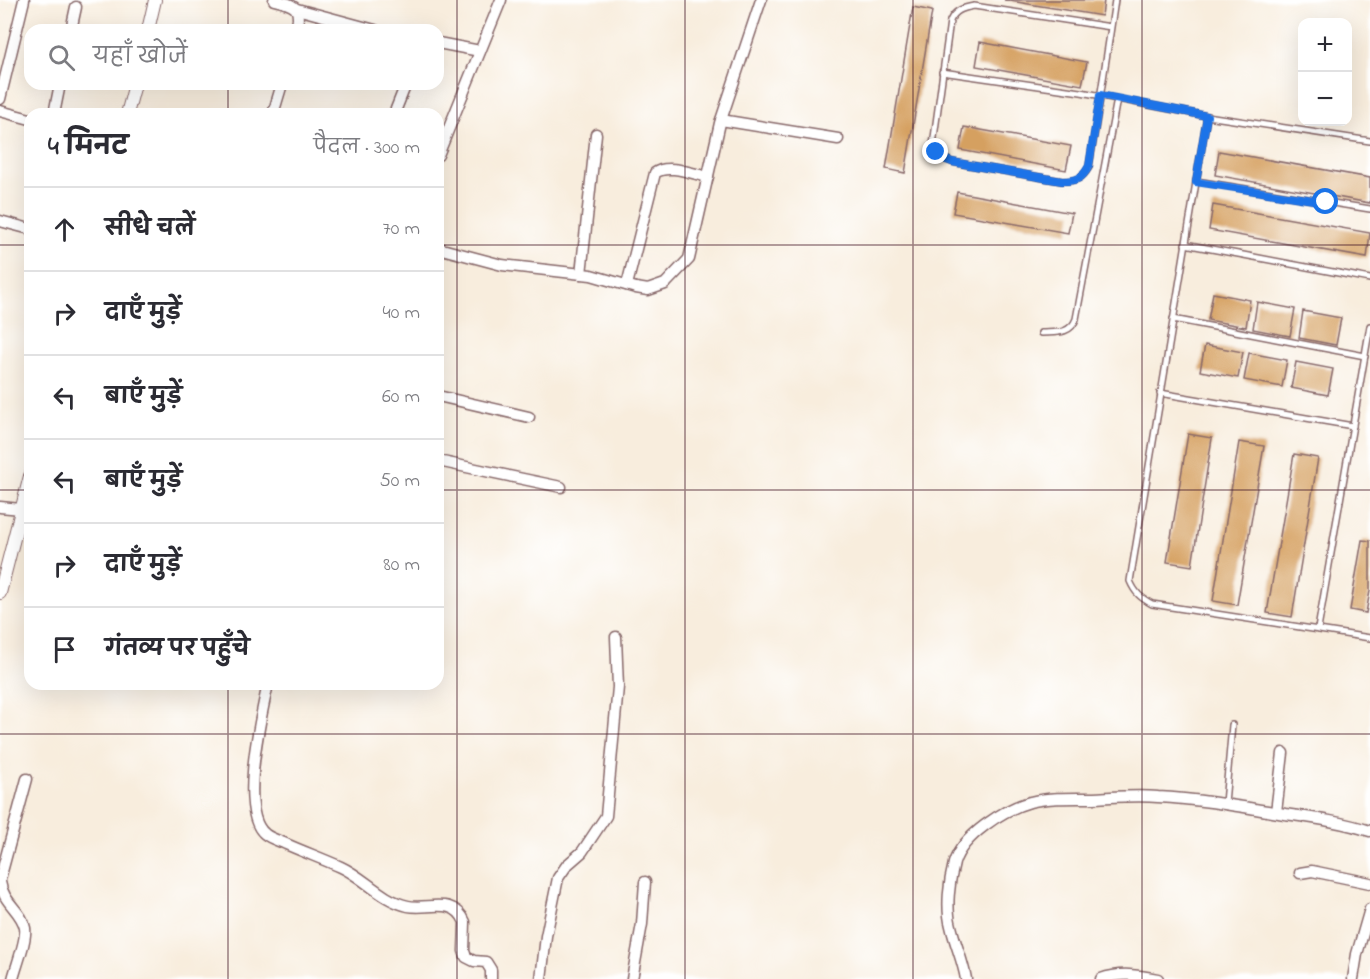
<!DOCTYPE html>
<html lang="hi">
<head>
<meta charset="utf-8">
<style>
  body { margin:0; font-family:"Indie Flower","Playpen Sans Deva",sans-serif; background:#f7f7f7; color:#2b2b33 }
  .controls { position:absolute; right:18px; top:18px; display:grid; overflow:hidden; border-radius:12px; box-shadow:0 6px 24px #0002 }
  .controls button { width:54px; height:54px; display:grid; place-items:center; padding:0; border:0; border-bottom:2px solid #e1e1e2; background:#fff; color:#2b2b33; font:30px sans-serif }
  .stop { position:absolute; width:18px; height:18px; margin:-14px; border:4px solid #1a73e8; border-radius:50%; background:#fff }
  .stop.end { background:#1a73e8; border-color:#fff; box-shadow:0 2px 6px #0008 }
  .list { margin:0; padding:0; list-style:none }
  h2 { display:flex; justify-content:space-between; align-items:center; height:78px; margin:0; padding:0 24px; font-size:26px }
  h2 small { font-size:20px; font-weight:400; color:#7c7c81 }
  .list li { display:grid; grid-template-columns:39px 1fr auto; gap:18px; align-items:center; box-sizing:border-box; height:84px; padding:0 24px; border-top:2px solid #e1e1e2 }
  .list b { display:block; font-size:22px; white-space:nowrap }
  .list em { font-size:20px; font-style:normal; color:#7c7c81 }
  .icon { flex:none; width:33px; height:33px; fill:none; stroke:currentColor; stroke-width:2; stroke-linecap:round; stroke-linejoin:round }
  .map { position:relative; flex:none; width:1370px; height:979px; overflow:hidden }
  .search { position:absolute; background:#fff; box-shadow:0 6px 24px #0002; left:24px; top:24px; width:420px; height:66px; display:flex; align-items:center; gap:15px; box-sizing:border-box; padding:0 21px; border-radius:18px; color:#7c7c81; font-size:22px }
  .panel { position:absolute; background:#fff; box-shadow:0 6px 24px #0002; left:24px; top:108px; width:420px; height:582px; border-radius:18px }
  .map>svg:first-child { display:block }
  .building { fill:#d5a061 }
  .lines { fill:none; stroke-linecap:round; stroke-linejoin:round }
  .service-casing { stroke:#876769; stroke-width:8 }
  .minor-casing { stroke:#876769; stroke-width:13 }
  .tertiary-casing { stroke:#876769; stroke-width:14 }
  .service { stroke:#fff; stroke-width:5 }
  .minor { stroke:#fff; stroke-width:10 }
  .tertiary { stroke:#fff; stroke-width:12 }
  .route { stroke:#1a73e8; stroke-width:8 }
  .grid { fill:none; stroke:#4a1f2b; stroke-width:1.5; stroke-opacity:0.55 }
</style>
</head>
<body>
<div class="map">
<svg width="1370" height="979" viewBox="0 0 1370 979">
  <rect width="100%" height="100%" fill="#fff"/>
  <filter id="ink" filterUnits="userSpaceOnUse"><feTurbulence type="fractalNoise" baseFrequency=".0167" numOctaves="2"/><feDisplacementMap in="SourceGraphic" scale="12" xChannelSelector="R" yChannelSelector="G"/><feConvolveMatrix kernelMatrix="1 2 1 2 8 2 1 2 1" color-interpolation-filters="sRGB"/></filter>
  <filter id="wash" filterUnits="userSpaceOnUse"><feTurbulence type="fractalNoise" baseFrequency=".008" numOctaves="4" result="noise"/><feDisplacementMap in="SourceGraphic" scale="24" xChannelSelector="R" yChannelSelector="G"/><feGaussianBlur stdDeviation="1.35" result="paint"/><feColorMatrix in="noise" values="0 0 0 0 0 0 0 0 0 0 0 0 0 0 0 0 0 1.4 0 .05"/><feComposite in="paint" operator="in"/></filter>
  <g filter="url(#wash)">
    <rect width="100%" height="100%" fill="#f8eddd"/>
    <g id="blocks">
      <g class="building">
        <path d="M1004,0H1104L1102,16Z"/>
        <path d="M913,7L932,11L905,173L886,169Z"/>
        <path d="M980,42L1087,62L1082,85L976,66Z"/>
        <path d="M964,127L1071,146L1066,170L960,150Z"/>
        <path d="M1219,151L1370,178V203L1215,175Z"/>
        <path d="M957,192L1072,213L1068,233L953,213Z"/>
        <path d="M1213,205L1370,233L1367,258L1209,230Z"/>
        <path d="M1213,293L1250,300L1246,327L1208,320Z"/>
        <path d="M1257,302L1295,309L1290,336L1253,329Z"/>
        <path d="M1303,311L1341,318L1336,345L1299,338Z"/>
        <path d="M1205,345L1243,352L1238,378L1200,371Z"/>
        <path d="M1249,353L1287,360L1282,387L1244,380Z"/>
        <path d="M1296,362L1333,369L1328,395L1291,388Z"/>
        <path d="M1188,434L1212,438L1192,566L1167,562Z"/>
        <path d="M1239,442L1264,446L1237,605L1213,601Z"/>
        <path d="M1294,454L1318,458L1292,617L1267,613Z"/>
        <path d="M1362,540L1370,541V591L1366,613L1350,610Z"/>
      </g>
    </g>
  </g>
  <g filter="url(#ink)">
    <use href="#blocks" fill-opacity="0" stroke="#876769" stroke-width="1.5"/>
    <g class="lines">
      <defs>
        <g id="service">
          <path d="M1111,27L974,6C963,8 955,10 950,21L933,145C937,155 942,158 952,162L1062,181C1077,181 1082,179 1089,167C1098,111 1107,56 1115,0"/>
          <path d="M942,72L1081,92L1207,116L1370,141"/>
          <path d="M1207,116L1130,581C1135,593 1141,598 1152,604L1370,638"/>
          <path d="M1196,181L1370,209"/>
          <path d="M1185,244L1370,279"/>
          <path d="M1173,319L1365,356"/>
          <path d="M1041,333C1055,332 1070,335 1076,319L1117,99"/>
          <path d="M1160,393L1353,426"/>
          <path d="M1318,629L1370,326"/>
          <path d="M1225,803L1232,725"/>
        </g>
        <g id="minor">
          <path d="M274,0C295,5 302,7 296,30"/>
          <path d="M297,9L375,30"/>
          <path d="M71,30L76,7"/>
          <path d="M438,43L480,51"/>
          <path d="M0,99L24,0"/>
          <path d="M0,111L30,119"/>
          <path d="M54,114L60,84"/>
          <path d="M273,114L282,84"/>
          <path d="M394,114L406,84"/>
          <path d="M721,120L838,139"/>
          <path d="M438,155L501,0"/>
          <path d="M0,221L30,229"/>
          <path d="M438,248L502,265L591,275L636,288L648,290L665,284L689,259L720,123L761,0"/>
          <path d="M581,274L596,134"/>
          <path d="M627,285L655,173C668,163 693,174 708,177"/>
          <path d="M438,396L529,417"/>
          <path d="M438,461L561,487"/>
          <path d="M0,507L21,509"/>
          <path d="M268,684C261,716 238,813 265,834C271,839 280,841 286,844C304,852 323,859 341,867C365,878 381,900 408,906C428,910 454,896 465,922L464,951L466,957L474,961L486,962L491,970V979"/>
          <path d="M1276,812L1283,753"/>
          <path d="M1300,873L1312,871L1370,883"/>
          <path d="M0,879L27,779"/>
          <path d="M0,882C3,903 22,911 25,928C27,940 16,966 13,979"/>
          <path d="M541,979L546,936L558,878L567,865L582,852L606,816L618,687L616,637"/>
          <path d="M632,979L642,924L645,882"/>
          <path d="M966,979C963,961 955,944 951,926C946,908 949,882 954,863C962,836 1004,809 1030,802C1051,797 1073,798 1094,798C1115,797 1137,795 1158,797C1201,799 1243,807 1285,814C1313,818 1343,822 1370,831"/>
          <path d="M1101,979C1120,972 1138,975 1158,979"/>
          <path d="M1353,979L1357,954L1370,909"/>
        </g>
        <g id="tertiary">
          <path d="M148,30L155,0"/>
          <path d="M127,114L135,84"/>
          <path d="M0,593L30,476"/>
        </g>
      </defs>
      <use href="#service" class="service-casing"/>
      <use href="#minor" class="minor-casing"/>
      <use href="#tertiary" class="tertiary-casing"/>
      <use href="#service" class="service"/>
      <use href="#minor" class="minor"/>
      <use href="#tertiary" class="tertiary"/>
    </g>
  </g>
  <g class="lines" filter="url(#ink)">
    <path class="route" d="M936,152L941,158L952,162L1062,181C1077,181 1082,179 1089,166L1100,95L1207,116L1196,182L1326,202"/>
  </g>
  <path class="grid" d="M228,0V30M457,0V979M685,0V979M913,0V979M1142,0V979M228,84V114M0,245H30M438,245H1370M0,490H30M438,490H1370M228,684V979M0,734H1370"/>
</svg>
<div class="controls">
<button>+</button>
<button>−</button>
</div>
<div class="stop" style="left:1326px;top:202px"></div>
<div class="stop end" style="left:936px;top:152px"></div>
<div class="search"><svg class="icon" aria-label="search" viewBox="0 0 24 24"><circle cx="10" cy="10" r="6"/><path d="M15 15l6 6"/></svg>यहाँ खोजें</div>
<section class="panel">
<h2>4 मिनट<small>पैदल · 300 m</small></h2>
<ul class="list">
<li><svg class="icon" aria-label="ahead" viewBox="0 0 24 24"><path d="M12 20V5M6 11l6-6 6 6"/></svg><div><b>सीधे चलें</b></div><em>70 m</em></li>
<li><svg class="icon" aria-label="right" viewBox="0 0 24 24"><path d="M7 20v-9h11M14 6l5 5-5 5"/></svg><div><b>दाएँ मुड़ें</b></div><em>40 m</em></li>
<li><svg class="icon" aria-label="left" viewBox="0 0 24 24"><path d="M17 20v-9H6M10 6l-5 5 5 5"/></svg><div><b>बाएँ मुड़ें</b></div><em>60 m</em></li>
<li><svg class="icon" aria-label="left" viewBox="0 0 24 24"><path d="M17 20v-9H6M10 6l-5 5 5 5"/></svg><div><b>बाएँ मुड़ें</b></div><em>50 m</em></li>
<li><svg class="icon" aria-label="right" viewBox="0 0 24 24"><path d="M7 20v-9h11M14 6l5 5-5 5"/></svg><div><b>दाएँ मुड़ें</b></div><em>80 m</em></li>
<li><svg class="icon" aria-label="arrive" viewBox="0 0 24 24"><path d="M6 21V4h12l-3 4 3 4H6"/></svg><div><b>गंतव्य पर पहुँचे</b></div></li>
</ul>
</section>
</div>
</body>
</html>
